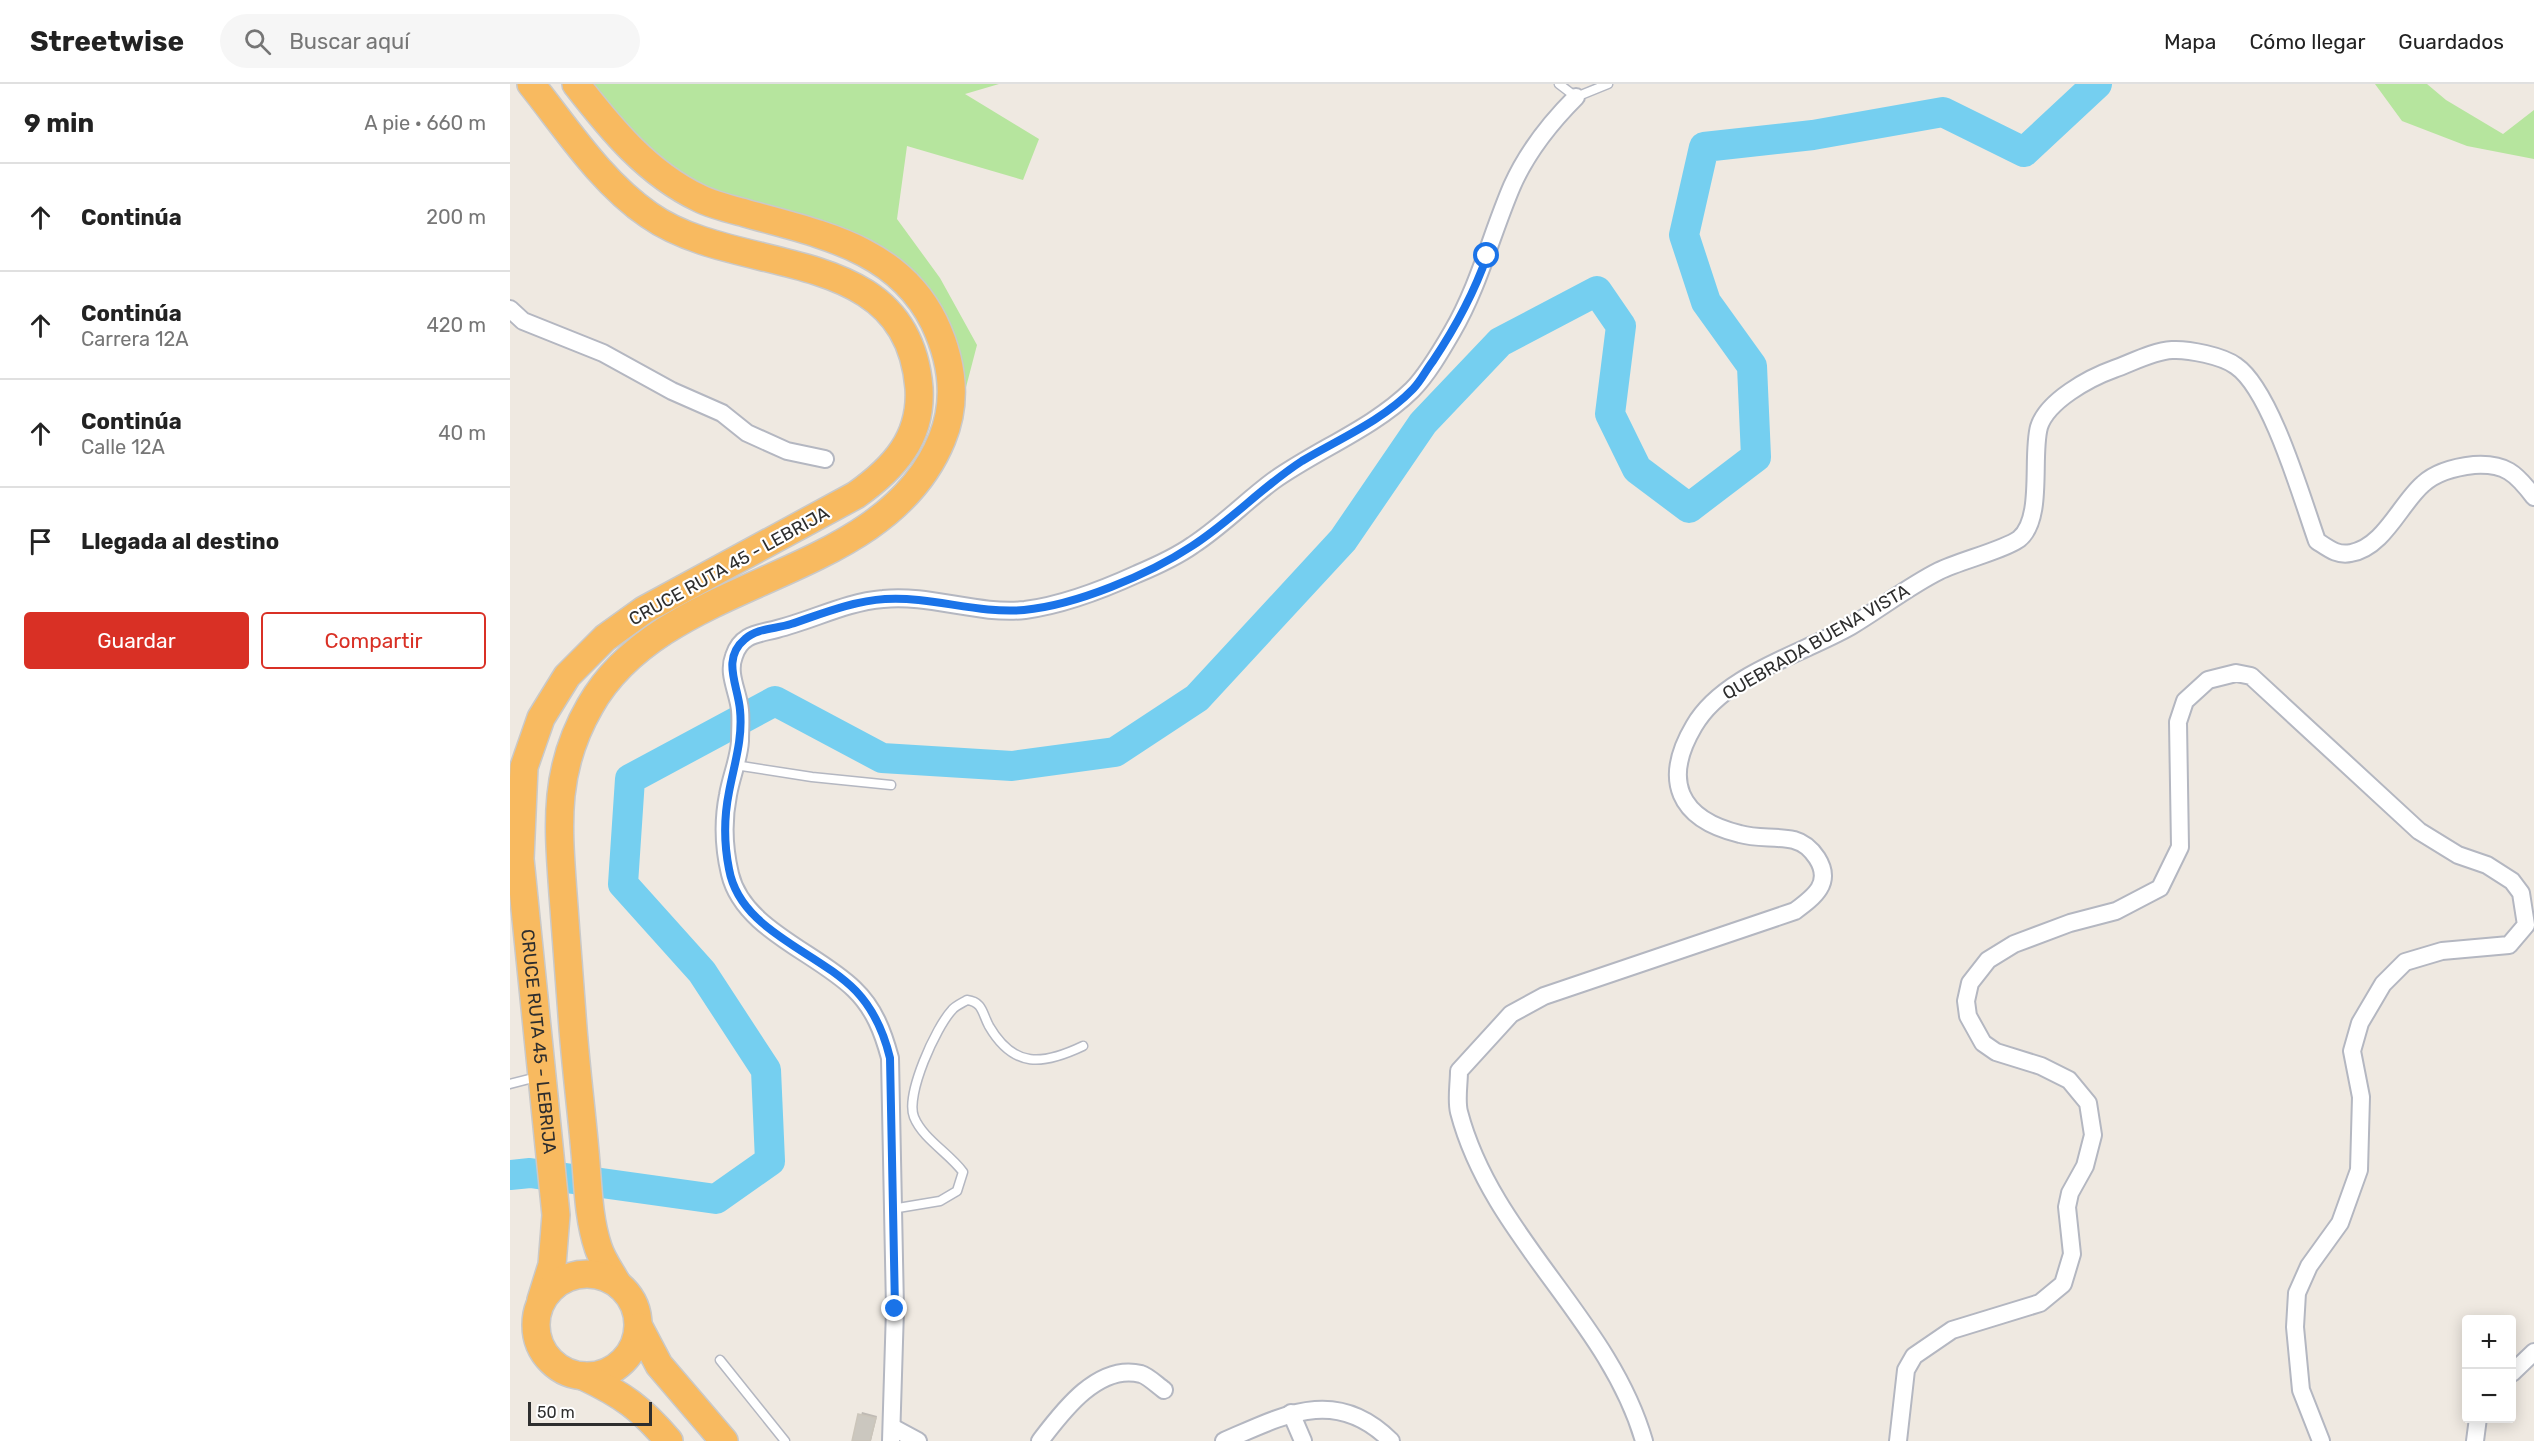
<!DOCTYPE html>
<html lang="es">
<head>
<meta charset="utf-8">
<style>
  body { margin:0; font-family:Rubik,sans-serif; background:#f6f6f6; color:#222 }
  .controls { position:absolute; right:18px; bottom:18px; display:grid; overflow:hidden; border-radius:6px; box-shadow:0 3px 15px #0003 }
  .controls button { width:54px; height:54px; display:grid; place-items:center; padding:0; border:0; border-bottom:2px solid #e0e0e0; background:#fff; color:#222; font:30px sans-serif }
  .scale { position:absolute; left:18px; bottom:15px; width:124px; box-sizing:border-box; padding-left:6px; border:3px solid #2e2e2e; border-top:0; font-size:16px; line-height:21px; white-space:nowrap; color:#2e2e2e; -webkit-text-stroke:4px #fff; paint-order:stroke }
  .stop { position:absolute; width:18px; height:18px; margin:-14px; border:4px solid #1a73e8; border-radius:50%; background:#fff }
  .stop.end { background:#1a73e8; border-color:#fff; box-shadow:0 2px 6px #0008 }
  .list { margin:0; padding:0; list-style:none }
  h2 { display:flex; justify-content:space-between; align-items:center; height:78px; margin:0; padding:0 24px; font-size:26px }
  h2 small { font-size:20px; font-weight:400; color:#767676 }
  .list li { display:grid; grid-template-columns:39px 1fr auto; gap:18px; align-items:center; box-sizing:border-box; height:108px; padding:0 24px; border-top:2px solid #e0e0e0 }
  .list b { display:block; font-size:22px; white-space:nowrap }
  .list p { margin:0; font-size:20px; white-space:nowrap; color:#767676 }
  .list em { font-size:20px; font-style:normal; color:#767676 }
  .actions { display:flex; gap:12px; padding:18px 24px }
  .actions a { flex:1; padding:14px 0; border:2px solid #d93025; border-radius:6px; text-align:center; font-size:21px; color:#d93025 }
  .actions .main { background:#d93025; color:#fff }
  .icon { flex:none; width:33px; height:33px; fill:none; stroke:currentColor; stroke-width:2; stroke-linecap:round; stroke-linejoin:round }
  .map { position:relative; flex:none; width:2024px; height:1357px; overflow:hidden }
  header { display:flex; align-items:center; gap:36px; box-sizing:border-box; height:84px; padding:0 30px; background:#fff; border-bottom:2px solid #e0e0e0 }
  header strong { font-size:28px }
  nav { display:flex; gap:33px; margin-inline-start:auto; font-size:21px }
  .search { width:420px; height:54px; background:#f6f6f6; display:flex; align-items:center; gap:15px; box-sizing:border-box; padding:0 21px; border-radius:33px; color:#767676; font-size:22px }
  main { display:flex }
  aside { flex:1; background:#fff }
  .map>svg:first-child { display:block }
  .green { fill:#b6e59e }
  .shadow { fill:#0003 }
  .lines { fill:none; stroke-linecap:round; stroke-linejoin:round }
  .river { stroke:#75cff0; stroke-width:30 }
  .building { fill:#cbc7bf; stroke:#cbc5ba; stroke-width:1.5 }
  .service-casing { stroke:#b4b7c1; stroke-width:11 }
  .minor-casing { stroke:#b4b7c1; stroke-width:20 }
  .trunk-casing { stroke:#c9c9c9; stroke-width:30 }
  .service { stroke:#fff; stroke-width:8 }
  .minor { stroke:#fff; stroke-width:16 }
  .trunk { stroke:#f8ba60; stroke-width:27 }
  .route { stroke:#1a73e8; stroke-width:8 }
  .labels { text-anchor:middle; stroke-width:4.5; stroke-linejoin:round; paint-order:stroke }
  .street-label { font-size:18px; fill:#2e2e2e; stroke:#fff }
</style>
</head>
<body>
<header>
<strong>Streetwise</strong>
<div class="search"><svg class="icon" aria-label="search" viewBox="0 0 24 24"><circle cx="10" cy="10" r="6"/><path d="M15 15l6 6"/></svg>Buscar aquí</div>
<nav><a>Mapa</a><a>Cómo llegar</a><a>Guardados</a></nav>
</header>
<main>
<aside>
<h2>9 min<small>A pie · 660 m</small></h2>
<ul class="list">
<li><svg class="icon" aria-label="ahead" viewBox="0 0 24 24"><path d="M12 20V5M6 11l6-6 6 6"/></svg><div><b>Continúa</b></div><em>200 m</em></li>
<li><svg class="icon" aria-label="ahead" viewBox="0 0 24 24"><path d="M12 20V5M6 11l6-6 6 6"/></svg><div><b>Continúa</b><p>Carrera 12A</p></div><em>420 m</em></li>
<li><svg class="icon" aria-label="ahead" viewBox="0 0 24 24"><path d="M12 20V5M6 11l6-6 6 6"/></svg><div><b>Continúa</b><p>Calle 12A</p></div><em>40 m</em></li>
<li><svg class="icon" aria-label="arrive" viewBox="0 0 24 24"><path d="M6 21V4h12l-3 4 3 4H6"/></svg><div><b>Llegada al destino</b></div></li>
</ul>
<div class="actions"><a class="main">Guardar</a><a>Compartir</a></div>
</aside>
<div class="map">
<svg width="2024" height="1357" viewBox="0 0 2024 1357">
  <rect width="100%" height="100%" fill="#efe9e1"/>
  <g class="green">
    <path d="M67,0H489L455,10L529,55L513,96L397,62L387,135L430,194L467,261L455,307L438,256L379,171L193,114Z"/>
    <path d="M1865,0H1917L1936,16L1993,50L2024,26V75L1957,62L1892,37Z"/>
  </g>
  <path class="shadow" d="M352,1328L367,1332L361,1357H343Z"/>
  <g class="lines">
    <path class="river" d="M0,1091L20,1089L206,1115L260,1077L256,986L192,888L113,800L120,695L265,617L372,674L502,682L605,668L687,614L833,456L913,339L990,258L1087,207L1111,242L1100,330L1127,385L1179,424L1246,373L1242,282L1196,218L1174,151L1194,63L1303,51L1433,28L1514,68L1587,0"/>
  </g>
  <path class="building" d="M348,1330L366,1334L360,1357H342Z"/>
  <g class="lines">
    <defs>
      <g id="service">
        <path d="M1049,0L1066,13L1098,0"/>
        <path d="M225,681L302,693L381,701"/>
        <path d="M0,1000L27,993"/>
        <path d="M382,1125L430,1117L447,1107L453,1088C439,1069 413,1055 404,1033C395,1011 426,943 442,926C445,922 452,919 457,916C473,918 472,929 479,942C504,985 533,981 573,962"/>
        <path d="M210,1276L275,1357"/>
      </g>
      <g id="minor">
        <path d="M0,225L13,237L93,269L162,307L212,329L237,349L277,367L315,375"/>
        <path d="M2002,1289L2024,1268"/>
        <path d="M781,1329L793,1357"/>
        <path d="M382,1343L408,1357"/>
        <path d="M381,1357L385,1225L380,974C373,948 364,924 344,905C306,868 233,845 220,790C214,765 213,736 218,711C221,693 229,675 230,657C230,647 231,636 230,626C228,607 217,590 224,572C231,550 248,550 267,545C303,536 336,518 373,515C420,510 467,531 515,526C553,521 592,506 627,490C646,482 666,473 683,461C712,442 736,417 763,397C808,365 862,345 902,306C917,291 931,267 942,248C969,202 981,151 1002,102C1017,68 1040,39 1066,13"/>
        <path d="M530,1357C552,1328 588,1279 631,1290C638,1292 647,1301 654,1306"/>
        <path d="M714,1357C774,1331 826,1302 881,1357"/>
        <path d="M1134,1357C1099,1235 982,1154 949,1028C946,1016 949,1000 949,987L1001,930L1034,912L1285,827C1304,813 1323,799 1307,774C1301,765 1295,759 1284,756C1266,752 1247,755 1230,750C1168,735 1152,696 1184,642C1213,591 1292,570 1341,542C1371,524 1399,502 1429,487C1449,477 1494,466 1509,455C1534,435 1521,372 1529,343C1537,317 1579,294 1604,285C1621,279 1643,267 1662,266C1678,265 1713,272 1726,282C1761,306 1792,415 1807,457C1818,464 1827,472 1841,469C1874,463 1890,420 1913,400C1926,388 1946,383 1964,381C1995,379 2006,389 2024,413"/>
        <path d="M1388,1357L1396,1286L1404,1272L1442,1246L1530,1219L1553,1200L1562,1170L1557,1123L1560,1109L1575,1082L1583,1051L1578,1019L1559,996L1531,982L1486,968L1473,959L1458,932L1456,917L1460,899L1478,876L1504,860L1560,839L1606,827L1650,804L1670,763L1668,638L1675,617L1698,596L1726,589L1741,592L1909,747L1948,771L1977,781L2002,797L2011,809L2016,841L1999,861L1932,867L1895,878L1873,900L1850,939L1842,967L1851,1013L1849,1086L1830,1139L1799,1182L1787,1209L1785,1243L1791,1306L1811,1357"/>
        <path d="M1965,1357L1968,1334"/>
      </g>
      <g id="trunk">
        <path id="s1" d="M21,0C57,45 91,98 139,131C228,194 397,157 409,304C412,354 384,384 346,411L134,526L95,554L57,592L31,634L14,683L10,775L46,1131L42,1181L31,1216"/>
        <path d="M66,0C101,45 137,89 189,114C203,121 220,125 235,129C308,150 387,163 424,238C442,276 448,316 432,355C373,501 156,488 80,622C43,686 48,740 53,810C56,850 59,891 62,931C65,977 71,1022 75,1068C78,1099 78,1133 88,1163C92,1176 101,1188 107,1199"/>
        <circle cx="77" cy="1241" r="51"/>
        <path d="M129,1243L149,1281L214,1357"/>
        <path d="M73,1292C113,1311 131,1324 159,1357"/>
      </g>
    </defs>
    <use href="#service" class="service-casing"/>
    <use href="#minor" class="minor-casing"/>
    <use href="#trunk" class="trunk-casing"/>
    <use href="#service" class="service"/>
    <use href="#minor" class="minor"/>
    <use href="#trunk" class="trunk"/>
  </g>
  <g class="lines">
    <path class="route" d="M385,1225L380,974C374,949 364,926 346,907C306,866 230,847 219,785C214,760 214,733 219,708C224,681 233,655 230,626C228,601 211,575 235,555C247,544 266,545 281,540C311,530 343,517 375,515C421,512 467,530 514,526C566,521 638,491 682,462C721,437 753,402 792,377C829,355 872,337 903,305C911,297 916,286 923,277C945,244 964,209 977,172"/>
  </g>
  <g class="labels">
    <g class="street-label">
      <text transform="translate(219 482) rotate(-29)" y="6">CRUCE RUTA 45 - LEBRIJA</text>
      <text transform="translate(1306 558) rotate(-30)" y="6">QUEBRADA BUENA VISTA</text>
      <text dy="6" stroke="none"><textPath href="#s1" startOffset="1372">CRUCE RUTA 45 - LEBRIJA</textPath></text>
    </g>
  </g>
</svg>
<div class="controls">
<button>+</button>
<button>−</button>
</div>
<div class="scale">50 m</div>
<div class="stop" style="left:977px;top:172px"></div>
<div class="stop end" style="left:385px;top:1225px"></div>
</div>
</main>
</body>
</html>
